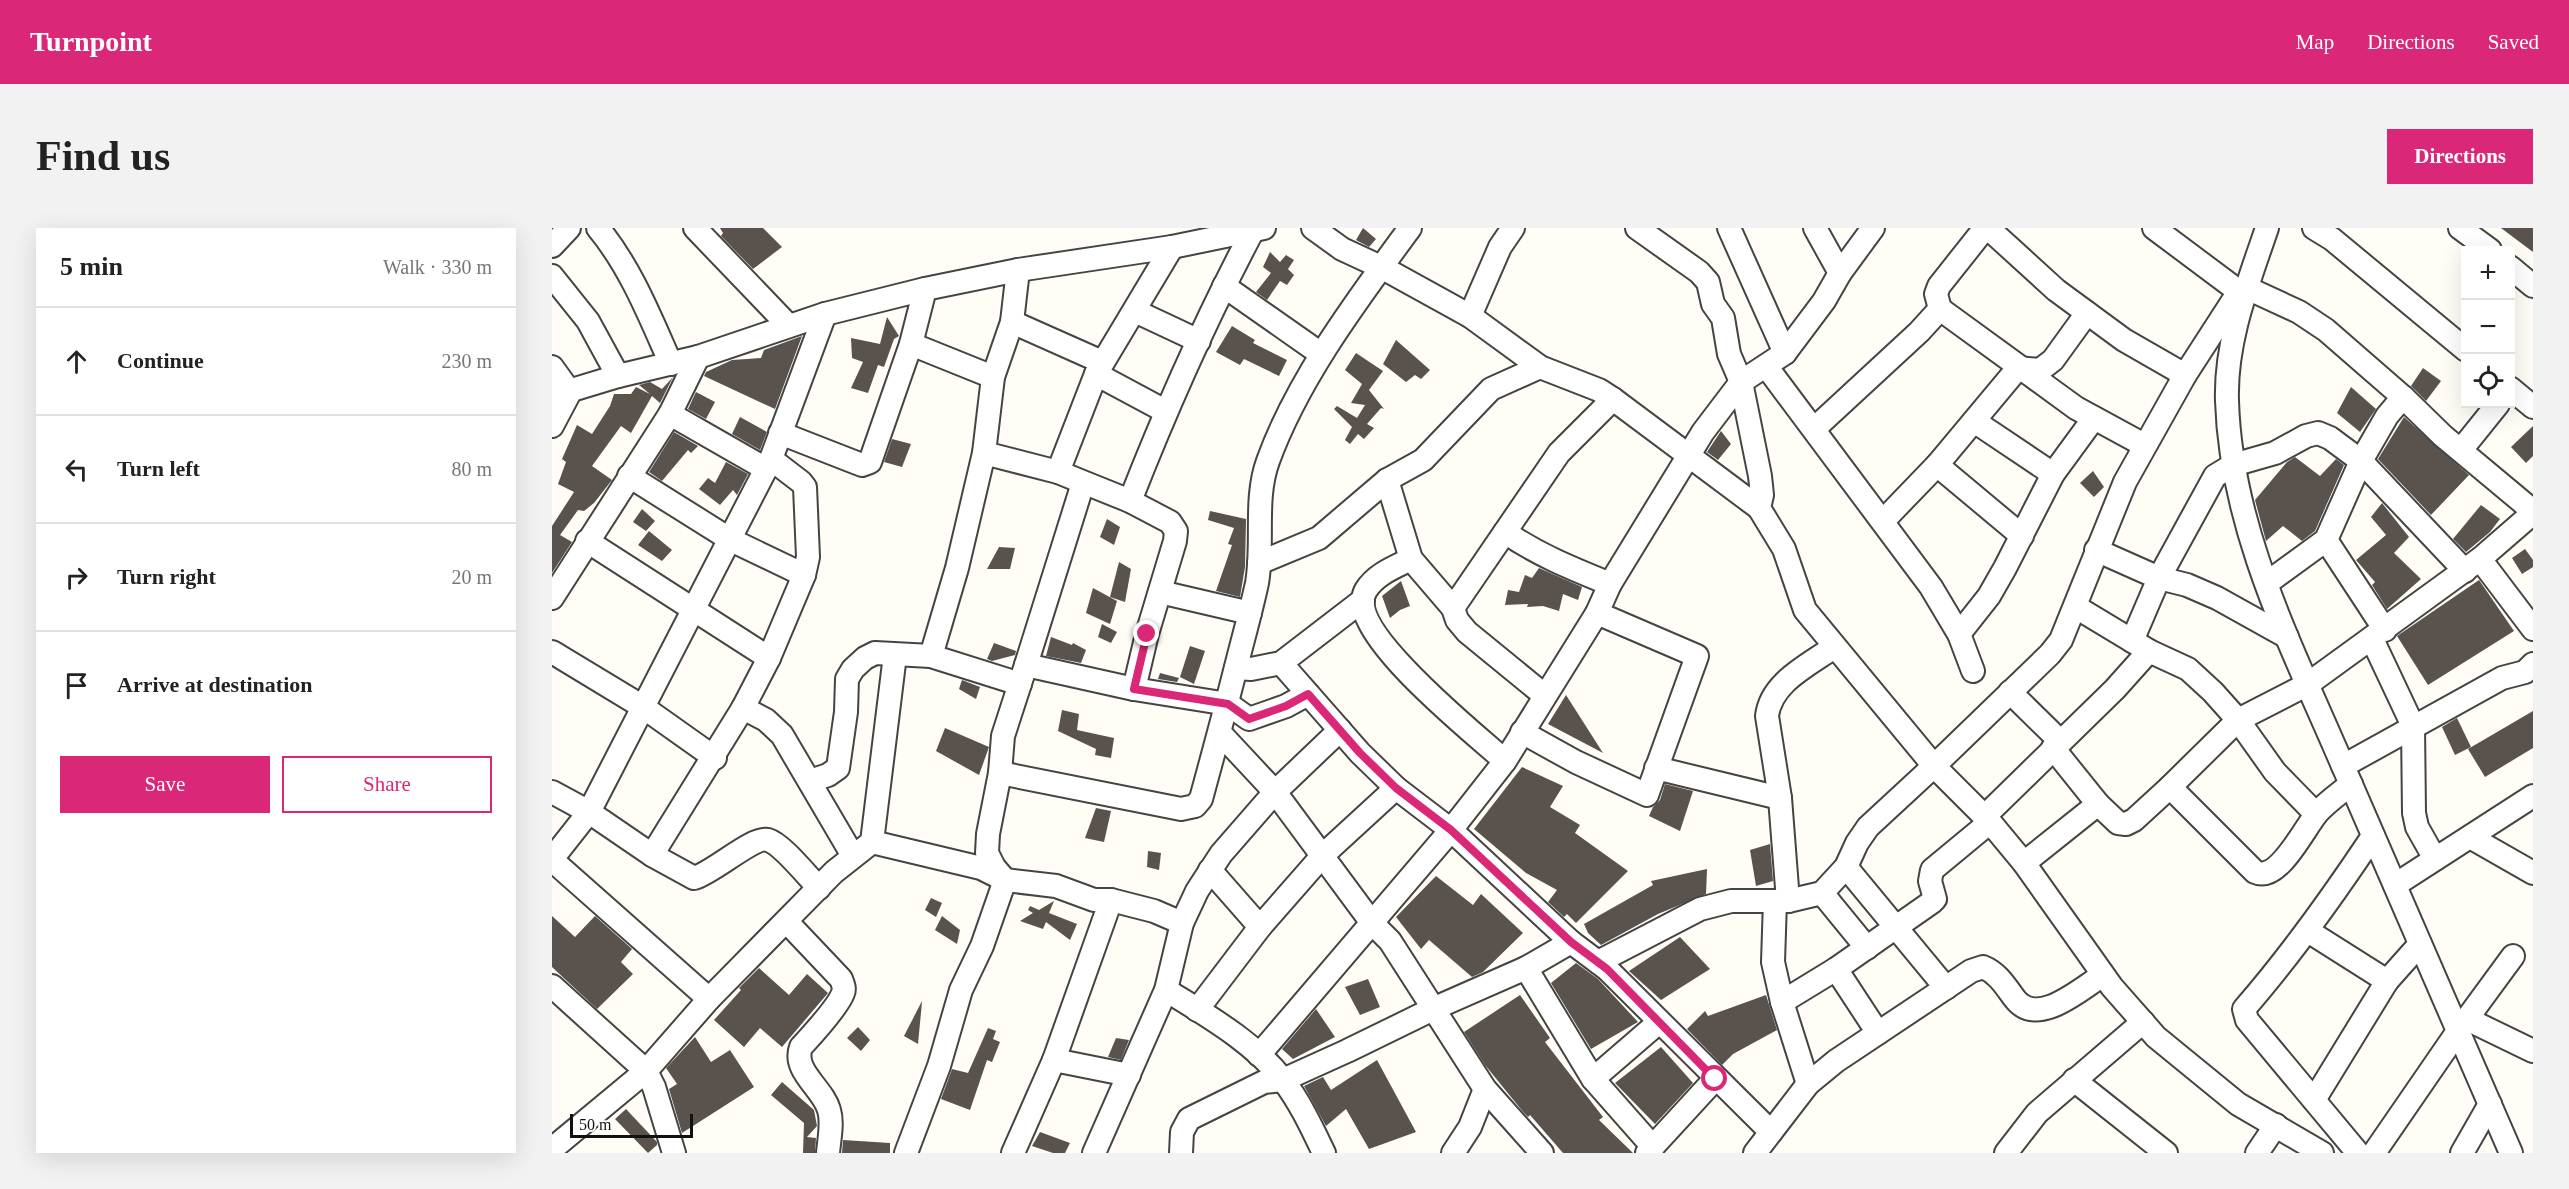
<!DOCTYPE html>
<html lang="en">
<head>
<meta charset="utf-8">
<style>
  body { margin:0; font-family:Georgia,serif; background:#f2f2f2; color:#222 }
  .controls { position:absolute; right:18px; top:18px; display:grid; overflow:hidden; border-radius:0px; box-shadow:0 6px 24px #0002 }
  .controls button { width:54px; height:54px; display:grid; place-items:center; padding:0; border:0; border-bottom:2px solid #e0e0e0; background:#fff; color:#222; font:30px sans-serif }
  .scale { position:absolute; left:18px; bottom:15px; width:123px; box-sizing:border-box; padding-left:6px; border:3px solid #111; border-top:0; font-size:16px; line-height:21px; white-space:nowrap; color:#111; -webkit-text-stroke:4px #fff; paint-order:stroke }
  .stop { position:absolute; width:18px; height:18px; margin:-14px; border:4px solid #db2777; border-radius:50%; background:#fff }
  .stop.end { background:#db2777; border-color:#fff; box-shadow:0 2px 6px #0008 }
  .list { margin:0; padding:0; list-style:none }
  h2 { display:flex; justify-content:space-between; align-items:center; height:78px; margin:0; padding:0 24px; font-size:26px }
  h2 small { font-size:20px; font-weight:400; color:#767676 }
  .list li { display:grid; grid-template-columns:39px 1fr auto; gap:18px; align-items:center; box-sizing:border-box; height:108px; padding:0 24px; border-top:2px solid #e0e0e0 }
  .list b { display:block; font-size:22px; white-space:nowrap }
  .list em { font-size:20px; font-style:normal; color:#767676 }
  .actions { display:flex; gap:12px; padding:18px 24px }
  .actions a { flex:1; padding:14px 0; border:2px solid #db2777; border-radius:0px; text-align:center; font-size:21px; color:#db2777 }
  .actions .main { background:#db2777; color:#fff }
  .icon { flex:none; width:33px; height:33px; fill:none; stroke:currentColor; stroke-width:2; stroke-linecap:round; stroke-linejoin:round }
  .map { position:relative; flex:none; width:1981px; height:925px; overflow:hidden; border-radius:0px }
  header { display:flex; align-items:center; gap:36px; box-sizing:border-box; height:84px; padding:0 30px; background:#db2777; color:#fff }
  header strong { font-size:28px }
  nav { display:flex; gap:33px; margin-inline-start:auto; font-size:21px }
  .intro { display:flex; align-items:center; justify-content:space-between; box-sizing:border-box; height:144px; padding:0 36px }
  h1 { margin:0; font-size:42px }
  .button { padding:15px 27px; border-radius:0px; background:#db2777; color:#fff; font-size:21px; font-weight:700 }
  main { display:flex; gap:36px; padding:0 36px }
  aside { flex:1; background:#fff; border-radius:0px; box-shadow:0 6px 24px #0002 }
  .map>svg:first-child { display:block }
  .building { fill:#5a524d }
  .lines { fill:none; stroke-linecap:round; stroke-linejoin:round }
  .minor-casing { stroke:#444; stroke-width:26 }
  .minor { stroke:#fff; stroke-width:22 }
  .route { stroke:#db2777; stroke-width:8 }
</style>
</head>
<body>
<header>
<strong>Turnpoint</strong>
<nav><a>Map</a><a>Directions</a><a>Saved</a></nav>
</header>
<div class="intro"><h1>Find us</h1><a class="button">Directions</a></div>
<main>
<aside>
<h2>5 min<small>Walk · 330 m</small></h2>
<ul class="list">
<li><svg class="icon" aria-label="ahead" viewBox="0 0 24 24"><path d="M12 20V5M6 11l6-6 6 6"/></svg><div><b>Continue</b></div><em>230 m</em></li>
<li><svg class="icon" aria-label="left" viewBox="0 0 24 24"><path d="M17 20v-9H6M10 6l-5 5 5 5"/></svg><div><b>Turn left</b></div><em>80 m</em></li>
<li><svg class="icon" aria-label="right" viewBox="0 0 24 24"><path d="M7 20v-9h11M14 6l5 5-5 5"/></svg><div><b>Turn right</b></div><em>20 m</em></li>
<li><svg class="icon" aria-label="arrive" viewBox="0 0 24 24"><path d="M6 21V4h12l-3 4 3 4H6"/></svg><div><b>Arrive at destination</b></div></li>
</ul>
<div class="actions"><a class="main">Save</a><a>Share</a></div>
</aside>
<div class="map">
<svg width="1981" height="925" viewBox="0 0 1981 925">
  <rect width="100%" height="100%" fill="#fffdf5"/>
  <g class="building">
    <path d="M168,0H211L230,19L201,41L169,8L171,5Z"/>
    <path d="M811,0L824,11L817,19L804,12Z"/>
    <path d="M1949,0H1981V24Z"/>
    <path d="M718,24L728,34L734,27L742,32L736,41L742,47L735,57L728,53L715,72L704,64L719,45L711,39Z"/>
    <path d="M335,89L347,108L342,111L332,139L326,137L316,165L299,160L311,134L300,130L299,110L328,116Z"/>
    <path d="M680,98L703,112L701,115L735,132L727,148L692,131L688,137L664,124Z"/>
    <path d="M250,108L223,181L152,148L154,144L180,132L209,130L212,122Z"/>
    <path d="M844,112L878,142L869,151L863,147L854,154L831,136Z"/>
    <path d="M804,125L831,143L817,162L832,181L829,180L815,196L822,200L812,211L806,206L798,216L793,212L800,199L782,181L785,178L805,190L813,177L799,175L810,156L793,142Z"/>
    <path d="M1871,140L1889,153L1874,173L1859,158Z"/>
    <path d="M121,149L108,175L100,168L79,205L69,198L40,238L60,252L42,275L32,283L26,282L8,307L20,314L0,345V298L22,264L6,256L14,234L10,231L25,197L40,206L58,178L62,166H79L84,159L98,166L87,157L98,154L110,161Z"/>
    <path d="M1799,159L1824,181L1808,204L1785,185Z"/>
    <path d="M144,164L163,174L154,191L136,181Z"/>
    <path d="M188,189L215,204L208,222L180,206Z"/>
    <path d="M1852,189L1917,247L1879,287L1826,231Z"/>
    <path d="M1981,198V228L1974,235L1959,219Z"/>
    <path d="M1169,203L1179,216L1166,232L1155,224Z"/>
    <path d="M122,204L146,218L139,225L136,222L110,253L97,244Z"/>
    <path d="M340,211L359,216L350,239L332,234Z"/>
    <path d="M1743,229L1768,248L1784,231L1792,237L1763,303L1750,313L1731,298L1714,313L1703,272L1735,234Z"/>
    <path d="M174,234L196,246L185,267L181,262L168,277L147,261L156,250L163,255Z"/>
    <path d="M1541,243L1552,259L1542,269L1528,255Z"/>
    <path d="M1830,275L1857,309L1842,325L1869,351L1835,381L1820,357L1823,354L1804,332L1834,307L1819,289Z"/>
    <path d="M1929,277L1948,291L1938,304L1914,324L1901,311Z"/>
    <path d="M90,281L103,293L94,303L81,294Z"/>
    <path d="M658,283L694,291L693,339L688,369L664,363L680,317L676,316L682,300L656,292Z"/>
    <path d="M555,291L568,299L562,317L548,309Z"/>
    <path d="M97,303L120,322L110,333L86,317Z"/>
    <path d="M447,319L463,320L458,341H435Z"/>
    <path d="M1973,321L1981,332V339L1970,346L1960,330Z"/>
    <path d="M567,334L579,341L573,374L558,369Z"/>
    <path d="M987,340L1030,359L1026,372L1011,366L1007,383L991,378L975,379L976,376L953,377L956,362L967,364L973,347L980,350Z"/>
    <path d="M1927,352L1962,403L1876,457L1845,408Z"/>
    <path d="M849,353L858,378L848,382L838,390L830,368Z"/>
    <path d="M541,360L565,373L558,396L534,385Z"/>
    <path d="M550,396L565,404L559,415L546,409Z"/>
    <path d="M499,409L520,417L521,415L534,422L529,435L494,428Z"/>
    <path d="M442,415L464,423L463,427L440,433L435,431Z"/>
    <path d="M638,418L653,423L642,456L628,449Z"/>
    <path d="M608,445L627,450L625,454L606,451Z"/>
    <path d="M410,452L428,459L424,471L407,461Z"/>
    <path d="M1014,467L1051,525L996,496Z"/>
    <path d="M510,482L527,486L525,502L562,510L559,530L543,527L544,521L506,503Z"/>
    <path d="M1981,483V520L1933,549L1916,521Z"/>
    <path d="M1905,490L1919,519L1903,527L1890,499Z"/>
    <path d="M393,500L437,519L427,547L384,523Z"/>
    <path d="M970,539L1011,558L998,579L1028,597L1023,605L1076,643L1024,695L1015,686L1012,689L996,674L1005,662L974,645L922,601Z"/>
    <path d="M1113,556L1141,563L1128,603L1097,588L1101,579L1108,572Z"/>
    <path d="M544,580L559,583L552,614L533,610Z"/>
    <path d="M1218,616L1221,653L1204,658L1198,622Z"/>
    <path d="M596,623L609,625L607,642L595,639Z"/>
    <path d="M1155,641L1154,666L1106,686L1049,717L1036,705L1032,696L1101,657L1099,653Z"/>
    <path d="M884,648L921,677L929,666L971,705L931,744L920,749L877,712L869,721L844,689Z"/>
    <path d="M379,670L390,675L384,689L373,682Z"/>
    <path d="M502,673L497,685L525,696L518,712L494,694L491,701L468,693L481,685L476,682L478,678L487,682Z"/>
    <path d="M0,688L23,709L43,688L80,721L69,734L81,746L45,781L0,739Z"/>
    <path d="M390,688L408,702L405,716L383,702Z"/>
    <path d="M1128,709L1158,741L1109,772L1077,743Z"/>
    <path d="M1024,735L1046,751L1086,794L1039,821L999,755Z"/>
    <path d="M207,740L237,767L255,746L276,765L230,819L208,800L192,819L162,792L189,762L187,760Z"/>
    <path d="M816,751L828,779L808,787L793,759Z"/>
    <path d="M968,767L998,810L993,814L1051,889L1047,892L1081,925H1011L978,887L976,889L972,885L933,837L912,804Z"/>
    <path d="M1214,767L1225,802L1181,826L1170,837L1135,801L1153,783L1156,788Z"/>
    <path d="M370,773V774L366,816L352,808Z"/>
    <path d="M764,781L783,809L741,831L730,821Z"/>
    <path d="M306,799L318,812L309,823L295,810Z"/>
    <path d="M436,800L444,803L441,811L448,814L440,834L435,832L418,882L389,871L400,841L416,845Z"/>
    <path d="M143,809L159,834L178,822L202,859L130,905L117,861L125,856L114,840Z"/>
    <path d="M564,810L577,812L569,832L556,829Z"/>
    <path d="M1109,819L1141,855L1103,896L1063,855Z"/>
    <path d="M825,832L864,904L817,921L794,881L774,898L752,858L771,849L779,862Z"/>
    <path d="M230,854L262,882L265,898L255,909L264,910L263,925H251L252,895L219,867Z"/>
    <path d="M74,881L105,914V917L96,925L63,891Z"/>
    <path d="M488,904L518,915L513,925H501L480,918Z"/>
    <path d="M291,912L338,915V925H290Z"/>
  </g>
  <g class="lines">
    <defs>
      <g id="minor">
        <path d="M46,0C79,40 98,89 119,136"/>
        <path d="M143,0L236,97"/>
        <path d="M761,0L790,21L831,40L918,88L988,139L1047,162L1061,171L1207,280L1232,321L1253,382L1382,538L1438,594L1472,635L1560,759L1604,809L1686,876L1770,925"/>
        <path d="M1085,0L1147,44L1156,54L1161,76L1171,90L1177,126L1189,154L1208,248L1210,267L1207,280"/>
        <path d="M1177,0L1233,125"/>
        <path d="M1263,0L1288,45"/>
        <path d="M1436,0L1504,62L1572,112L1633,147"/>
        <path d="M1602,0L1693,68"/>
        <path d="M1715,0C1696,56 1673,113 1675,173C1679,303 1741,421 1791,538C1847,667 1903,796 1959,925"/>
        <path d="M1762,0L1780,11L1914,122"/>
        <path d="M1908,0L1938,22"/>
        <path d="M0,18L17,0"/>
        <path d="M1958,39L1981,58"/>
        <path d="M0,48L36,93L66,148"/>
        <path d="M672,58L769,126"/>
        <path d="M1695,60L1747,84L1774,102L1851,169L1891,208L1981,283"/>
        <path d="M1388,81L1524,180L1592,217"/>
        <path d="M583,83L647,113"/>
        <path d="M918,88L948,19L961,0"/>
        <path d="M460,94L550,134"/>
        <path d="M359,116L441,149"/>
        <path d="M1214,138L1379,359L1407,406L1421,443"/>
        <path d="M0,139L18,164L0,198"/>
        <path d="M544,146L613,183"/>
        <path d="M1958,160L1981,179"/>
        <path d="M0,168L66,148L146,129L273,86L373,61L466,42L620,19L712,0"/>
        <path d="M118,186L214,241"/>
        <path d="M1422,193L1501,246"/>
        <path d="M1262,201L1367,104L1388,81L1384,66L1387,58L1433,0"/>
        <path d="M228,205L310,237L318,234L359,116L373,61"/>
        <path d="M1909,222L1946,176"/>
        <path d="M432,225L506,244L578,273L618,294L624,303L623,313L595,406L582,461"/>
        <path d="M1385,237L1470,308"/>
        <path d="M506,244L544,146L620,19"/>
        <path d="M77,248L179,312L252,347"/>
        <path d="M835,252L859,331L901,380L905,392L915,404L992,467"/>
        <path d="M578,273C614,181 654,91 700,4L692,0"/>
        <path d="M1331,293L1385,237L1466,140L1488,142L1501,132L1535,85"/>
        <path d="M953,304C986,327 1021,341 1058,356"/>
        <path d="M1774,312L1833,402"/>
        <path d="M35,313L217,430"/>
        <path d="M1544,322L1607,350L1635,357L1665,370L1735,409"/>
        <path d="M859,331C843,339 824,346 814,362C790,402 925,507 953,533"/>
        <path d="M1928,331L1981,401"/>
        <path d="M707,335L767,310L835,252L871,232L939,161L988,139"/>
        <path d="M1715,355L1774,312L1809,233L1835,188L1851,169"/>
        <path d="M608,364L698,385"/>
        <path d="M0,370L118,186L146,129"/>
        <path d="M1524,379L1597,423L1636,441L1661,464L1686,492L1723,544L1764,586"/>
        <path d="M901,380L1007,225L1061,171"/>
        <path d="M1407,406L1437,368L1453,340L1501,246L1542,190"/>
        <path d="M1820,411L1861,498L1862,585L1865,599L1883,631"/>
        <path d="M1580,413L1607,350L1663,248L1681,237L1723,225L1754,208L1766,205L1778,210L1809,233L1913,343"/>
        <path d="M0,424L91,479L163,530"/>
        <path d="M379,428L405,340L432,225L441,149L460,94L466,42"/>
        <path d="M729,435L808,525L844,560L899,602L1019,714L1055,741L1219,904"/>
        <path d="M474,437L531,255"/>
        <path d="M684,440L699,441L729,435L811,372"/>
        <path d="M1458,464L1508,513"/>
        <path d="M191,480L214,492L230,507L301,628"/>
        <path d="M970,504L1024,534L1095,567L1145,428L1045,385"/>
        <path d="M668,505L723,564L820,695L838,713L933,861L990,925"/>
        <path d="M1501,520L1546,576"/>
        <path d="M1791,538L1950,450L1973,444L1981,436"/>
        <path d="M1104,540L1228,570L1215,488C1219,454 1257,437 1282,419"/>
        <path d="M448,545L629,581L643,578L649,571C661,527 673,483 684,439C691,411 699,383 705,355C712,315 702,271 716,233C746,150 806,71 858,0"/>
        <path d="M258,553L276,547L286,540L294,484L295,451L301,441L313,430L323,425L379,428L468,456"/>
        <path d="M1618,559L1703,644C1727,655 1752,600 1766,584C1776,573 1788,565 1799,556"/>
        <path d="M0,564L37,584L100,627L142,650C161,645 201,608 216,612C230,616 256,649 267,660"/>
        <path d="M1228,570L1236,673"/>
        <path d="M1432,589L1563,461L1597,423"/>
        <path d="M1918,609L1981,645"/>
        <path d="M320,614L429,640L453,652L504,658L542,672H559L602,683L630,695"/>
        <path d="M100,627L191,480L217,430L252,347L256,329L253,259L249,254L219,231"/>
        <path d="M0,631L37,584L219,231L273,86"/>
        <path d="M0,632L157,771"/>
        <path d="M1472,635L1546,576L1566,595L1574,596L1582,592L1618,559L1686,492L1756,456L1928,331L1981,285"/>
        <path d="M1294,639L1394,760"/>
        <path d="M658,642L708,699"/>
        <path d="M1843,657L1981,568"/>
        <path d="M1270,665L1315,720"/>
        <path d="M1223,673L1221,734L1230,774L1256,856"/>
        <path d="M235,694L289,751C291,756 293,761 291,765C286,779 260,807 249,819C240,843 271,860 277,882C281,895 277,912 276,925"/>
        <path d="M1756,703L1835,753"/>
        <path d="M1046,734L1148,681L1179,673H1236L1270,665L1294,639L1305,615L1316,599L1382,538L1498,426L1509,412L1573,254L1633,147L1686,65"/>
        <path d="M974,740L1041,851L1101,919"/>
        <path d="M1284,741L1326,805"/>
        <path d="M0,758L94,843L102,859L122,925"/>
        <path d="M614,762C654,787 702,814 731,852C748,874 760,900 772,925"/>
        <path d="M1230,774L1284,741L1380,674L1383,671L1378,653L1380,642L1438,594"/>
        <path d="M645,782L708,699L771,627L844,560"/>
        <path d="M1915,791L1981,823"/>
        <path d="M707,827L899,602L953,533L1045,385L1058,356L1151,204L1189,154L1233,125L1272,73L1288,45L1321,0"/>
        <path d="M502,832L577,847"/>
        <path d="M1041,851L1106,795"/>
        <path d="M1522,852L1614,925"/>
        <path d="M1762,872L1835,753L1868,716"/>
        <path d="M0,921L94,843L157,771L282,644L320,614L343,427"/>
        <path d="M354,925L387,838L409,762L430,718L453,652L442,639L435,625L436,606L448,545L451,508L474,437L582,461L676,476L697,491L734,478L756,466"/>
        <path d="M461,925L502,832L559,672"/>
        <path d="M542,925L614,762L630,695L645,663L669,626L723,564L788,502"/>
        <path d="M629,925L630,904L637,891L712,854L731,852L795,823L883,780L974,740L1019,714"/>
        <path d="M901,925L918,899L933,861"/>
        <path d="M1095,925L1163,851"/>
        <path d="M1203,925L1256,856L1284,833L1419,743L1431,739C1446,745 1454,759 1463,771C1486,800 1528,761 1551,747"/>
        <path d="M1454,925L1485,885L1591,794"/>
        <path d="M1705,925L1724,897"/>
        <path d="M1806,925L1695,792L1692,781C1740,726 1781,668 1821,608"/>
        <path d="M1822,925L1906,803L1961,728"/>
        <path d="M1910,925L1938,876"/>
      </g>
    </defs>
    <use href="#minor" class="minor-casing"/>
    <use href="#minor" class="minor"/>
  </g>
  <g class="lines">
    <path class="route" d="M595,406L582,461L676,476L697,491L734,478L756,466L808,525L844,560L899,602L1019,714L1055,741L1163,851"/>
  </g>
</svg>
<div class="controls">
<button>+</button>
<button>−</button>
<button><svg class="icon" aria-label="locate" viewBox="0 0 24 24"><circle cx="12" cy="12" r="6"/><path d="M12 2v4M12 18v4M2 12h4M18 12h4"/></svg></button>
</div>
<div class="scale">50 m</div>
<div class="stop" style="left:1163px;top:851px"></div>
<div class="stop end" style="left:595px;top:406px"></div>
</div>
</main>
</body>
</html>
